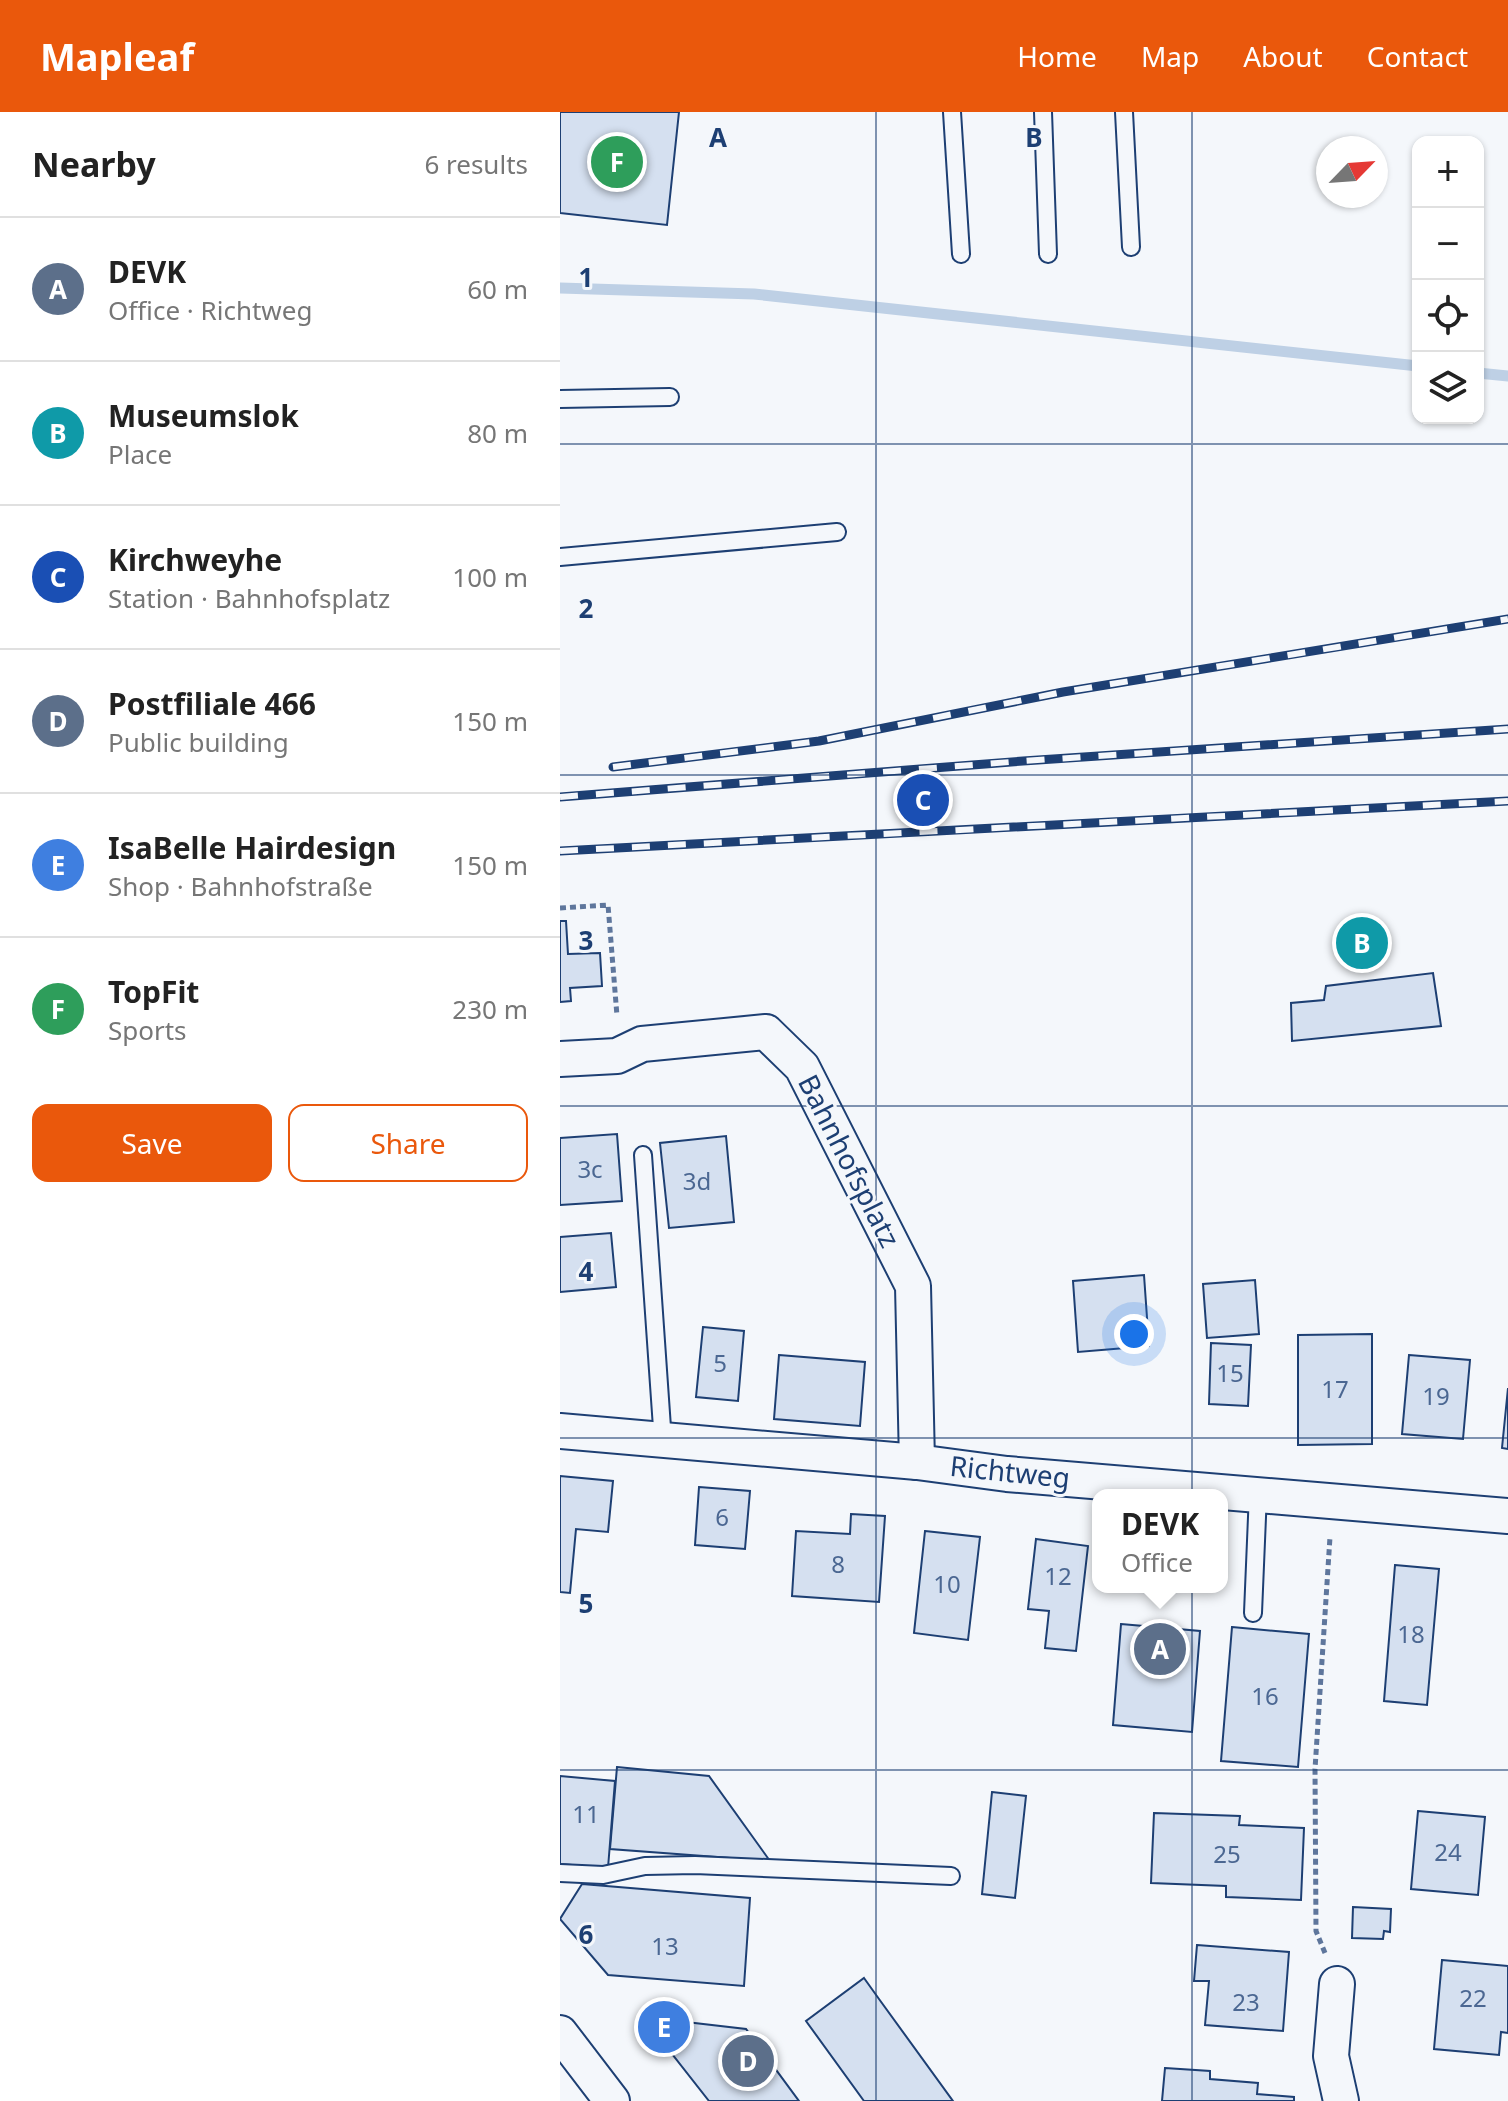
<!DOCTYPE html>
<html lang="en">
<head>
<meta charset="utf-8">
<style>
  body { margin:0; font-family:"Noto Sans",sans-serif; background:#f6f6f6; color:#222 }
  .controls { position:absolute; right:24px; top:24px; display:grid; overflow:hidden; border-radius:16px; box-shadow:0 2px 6px #0004 }
  .controls button { width:72px; height:72px; display:grid; place-items:center; padding:0; border:0; border-bottom:2px solid #e0e0e0; background:#fff; color:#222; font:40px sans-serif }
  .compass { position:absolute; left:756px; top:24px; width:72px; height:72px; border-radius:50%; background:#fff; box-shadow:0 2px 6px #0004; rotate:65deg }
  .you { position:absolute; left:574px; top:1222px; width:28px; height:28px; margin:-20px; border:6px solid #fff; border-radius:50%; background:#1a73e8; box-shadow:0 0 0 12px #1a73e833 }
  .badge { display:grid; place-items:center; width:52px; height:52px; border-radius:50%; background:#ea580c; color:#fff; font-size:26px; font-weight:700 }
  .pin { position:absolute; translate:-50% -50%; border:4px solid #fff; box-shadow:0 2px 8px #0006 }
  .popup { position:absolute; left:532px; top:1377px; width:136px; height:104px; box-sizing:border-box; display:grid; place-content:center; border-radius:16px; background:#fff; filter:drop-shadow(0 2px 6px #0005); font-size:26px; white-space:nowrap; color:#767676 }
  .popup b { font-size:30px; color:#222 }
  .popup::after { content:''; position:absolute; left:50%; top:100%; margin-left:-16px; border:16px solid transparent; border-top-color:#fff }
  .list { margin:0; padding:0; list-style:none }
  h2 { display:flex; justify-content:space-between; align-items:center; height:104px; margin:0; padding:0 32px; font-size:34px }
  h2 small { font-size:26px; font-weight:400; color:#767676 }
  .list li { display:grid; grid-template-columns:52px 1fr auto; gap:24px; align-items:center; box-sizing:border-box; height:144px; padding:0 32px; border-top:2px solid #e0e0e0 }
  .list b { display:block; font-size:30px; white-space:nowrap }
  .list p { margin:0; font-size:26px; white-space:nowrap; color:#767676 }
  .list em { font-size:26px; font-style:normal; color:#767676 }
  .actions { display:flex; gap:16px; padding:24px 32px }
  .actions a { flex:1; padding:18px 0; border:2px solid #ea580c; border-radius:16px; text-align:center; font-size:28px; color:#ea580c }
  .actions .main { background:#ea580c; color:#fff }
  .icon { flex:none; width:44px; height:44px; fill:none; stroke:currentColor; stroke-width:2; stroke-linecap:round; stroke-linejoin:round }
  .map { position:relative; flex:none; width:948px; height:1989px; overflow:hidden }
  header { display:flex; align-items:center; gap:48px; box-sizing:border-box; height:112px; padding:0 40px; background:#ea580c; color:#fff }
  header strong { font-size:38px }
  nav { display:flex; gap:44px; margin-inline-start:auto; font-size:28px }
  main { display:flex }
  aside { flex:1; background:#fff }
  .map>svg:first-child { display:block }
  .lines { fill:none; stroke-linecap:round; stroke-linejoin:round }
  .stream { stroke:#bed0e5; stroke-width:11 }
  .building { fill:#d5e0f0; stroke:#1d3f73; stroke-width:2 }
  .lane-casing { stroke:#1d3f73; stroke-width:20 }
  .street-casing { stroke:#1d3f73; stroke-width:38 }
  .path { stroke:#5e769c; stroke-width:5; stroke-dasharray:6 4; stroke-linecap:butt }
  .lane { stroke:#f4f7fb; stroke-width:16 }
  .street { stroke:#f4f7fb; stroke-width:34 }
  .rail-casing { stroke:#1d3f73; stroke-width:9 }
  .rail { stroke:#f4f7fb; stroke-width:6; stroke-dasharray:18; stroke-linecap:butt }
  .grid { fill:none; stroke:#1d3f73; stroke-width:2; stroke-opacity:0.55 }
  .labels { text-anchor:middle; stroke-width:6; stroke-linejoin:round; paint-order:stroke }
  .number-label { font-size:24px; fill:#4b6792 }
  .street-label { font-size:28px; fill:#1d3f73; stroke:#f4f7fb }
  .grid-label { font-size:26px; text-anchor:middle; font-weight:bold; fill:#1d3f73; stroke:#f4f7fb; stroke-width:6; stroke-linejoin:round; paint-order:stroke }
</style>
</head>
<body>
<header>
<strong>Mapleaf</strong>
<nav><a>Home</a><a>Map</a><a>About</a><a>Contact</a></nav>
</header>
<main>
<aside>
<h2>Nearby<small>6 results</small></h2>
<ul class="list">
<li><span class="badge" style="background:#5c6f8a">A</span><div><b>DEVK</b><p>Office · Richtweg</p></div><em>60 m</em></li>
<li><span class="badge" style="background:#0f9aa8">B</span><div><b>Museumslok</b><p>Place</p></div><em>80 m</em></li>
<li><span class="badge" style="background:#1a4fb4">C</span><div><b>Kirchweyhe</b><p>Station · Bahnhofsplatz</p></div><em>100 m</em></li>
<li><span class="badge" style="background:#5c6f8a">D</span><div><b>Postfiliale 466</b><p>Public building</p></div><em>150 m</em></li>
<li><span class="badge" style="background:#3f7fe0">E</span><div><b>IsaBelle Hairdesign</b><p>Shop · Bahnhofstraße</p></div><em>150 m</em></li>
<li><span class="badge" style="background:#2e9e5b">F</span><div><b>TopFit</b><p>Sports</p></div><em>230 m</em></li>
</ul>
<div class="actions"><a class="main">Save</a><a>Share</a></div>
</aside>
<div class="map">
<svg width="948" height="1989" viewBox="0 0 948 1989">
  <rect width="100%" height="100%" fill="#f4f7fb"/>
  <g class="lines">
    <g class="stream">
      <path d="M0,176L194,182L858,254"/>
      <path d="M918,261L948,264"/>
    </g>
  </g>
  <g class="building">
    <path d="M0,0H119L107,113L0,101Z"/>
    <path d="M0,809H6L8,842L40,841L42,874L10,876L11,889L0,890Z"/>
    <path d="M873,861L881,914L732,929L731,891L764,888L766,874Z"/>
    <path d="M57,1022L62,1089L0,1093V1026Z"/>
    <path d="M166,1024L174,1110L109,1116L100,1031Z"/>
    <path d="M51,1121L56,1175L0,1180V1125Z"/>
    <path d="M584,1163L589,1234L518,1240L513,1169Z"/>
    <path d="M695,1168L699,1222L647,1226L643,1172Z"/>
    <path d="M143,1215L184,1219L178,1289L136,1285Z"/>
    <path d="M812,1222V1332L738,1333V1223Z"/>
    <path d="M651,1231L691,1233L688,1294L649,1292Z"/>
    <path d="M219,1243L305,1250L300,1314L214,1307Z"/>
    <path d="M849,1243L910,1248L903,1327L842,1322Z"/>
    <path d="M948,1276V1337L942,1336Z"/>
    <path d="M0,1364L53,1369L48,1420L16,1417L10,1481L0,1480Z"/>
    <path d="M139,1375L190,1379L185,1437L135,1433Z"/>
    <path d="M291,1402L325,1404L319,1490L232,1484L236,1419L290,1422Z"/>
    <path d="M365,1419L420,1425L408,1528L354,1521Z"/>
    <path d="M476,1427L528,1434L516,1539L485,1536L489,1499L468,1497Z"/>
    <path d="M835,1453L879,1457L867,1593L824,1589Z"/>
    <path d="M561,1512L640,1519L632,1620L553,1613Z"/>
    <path d="M672,1515L749,1522L738,1655L661,1649Z"/>
    <path d="M57,1655L149,1664L210,1749L50,1737Z"/>
    <path d="M0,1664L55,1669L48,1756L0,1752Z"/>
    <path d="M432,1680L466,1684L455,1786L422,1782Z"/>
    <path d="M858,1699L925,1705L918,1783L851,1777Z"/>
    <path d="M594,1701L680,1704L679,1713L744,1716L741,1788L666,1785V1774L591,1771Z"/>
    <path d="M22,1772L190,1786L184,1874L48,1863L0,1807Z"/>
    <path d="M793,1795L831,1797L830,1820L824,1819L823,1827L792,1826Z"/>
    <path d="M637,1833L729,1840L723,1919L645,1913L649,1869H634Z"/>
    <path d="M882,1848L948,1854V1921L941,1920L939,1943L874,1937Z"/>
    <path d="M304,1866L319,1887L393,1989H304L246,1909Z"/>
    <path d="M83,1905L186,1917L239,1989H149Z"/>
    <path d="M605,1956L650,1959V1967L698,1971L697,1982L734,1985V1989H602Z"/>
  </g>
  <g class="lines">
    <defs>
      <g id="lane">
        <path d="M392,0L401,142"/>
        <path d="M483,0L488,142"/>
        <path d="M564,0L571,135"/>
        <path d="M0,287L110,285"/>
        <path d="M0,445L277,420"/>
        <path d="M83,1043L103,1330"/>
        <path d="M693,1501L698,1381"/>
        <path d="M0,1761L43,1763L85,1754L135,1753L391,1764"/>
      </g>
      <g id="street">
        <path d="M0,947L57,944L82,932L206,920L242,955L353,1174L357,1350"/>
        <path d="M0,1319L357,1350L447,1362L948,1404"/>
        <path d="M777,1872L771,1944L781,1989"/>
        <path d="M0,1921L52,1989"/>
      </g>
    </defs>
    <use href="#lane" class="lane-casing"/>
    <use href="#street" class="street-casing"/>
    <g class="path">
      <path d="M0,796L48,793L57,904"/>
      <path d="M765,1841L756,1819L755,1657L770,1425"/>
    </g>
    <use href="#lane" class="lane"/>
    <use href="#street" class="street"/>
    <defs>
      <g id="rail">
        <path d="M53,655L259,629L503,580L948,507"/>
        <path d="M0,685L463,649L948,617"/>
        <path d="M0,739L948,689"/>
      </g>
    </defs>
    <use href="#rail" class="rail-casing"/>
    <use href="#rail" class="rail"/>
  </g>
  <path class="grid" d="M316,0V1989M632,0V1989M0,332H948M0,663H948M0,994H948M0,1326H948M0,1658H948"/>
  <g class="labels">
    <g class="number-label">
      <text x="30" y="1066">3c</text>
      <text x="137" y="1078">3d</text>
      <text x="160" y="1260">5</text>
      <text x="670" y="1270">15</text>
      <text x="775" y="1286">17</text>
      <text x="876" y="1293">19</text>
      <text x="162" y="1414">6</text>
      <text x="278" y="1461">8</text>
      <text x="498" y="1473">12</text>
      <text x="387" y="1481">10</text>
      <text x="851" y="1531">18</text>
      <text x="705" y="1593">16</text>
      <text x="26" y="1711">11</text>
      <text x="888" y="1749">24</text>
      <text x="667" y="1751">25</text>
      <text x="105" y="1843">13</text>
      <text x="913" y="1895">22</text>
      <text x="686" y="1899">23</text>
    </g>
    <g class="street-label">
      <text transform="translate(289 1049) rotate(63)" y="10">Bahnhofsplatz</text>
      <text transform="translate(450 1360) rotate(6)" y="10">Richtweg</text>
    </g>
  </g>
  <g class="grid-label">
    <text x="158" y="35">A</text>
    <text x="474" y="35">B</text>
    <text x="26" y="175">1</text>
    <text x="26" y="506">2</text>
    <text x="26" y="838">3</text>
    <text x="26" y="1169">4</text>
    <text x="26" y="1501">5</text>
    <text x="26" y="1832">6</text>
  </g>
</svg>
<div class="controls">
<button>+</button>
<button>−</button>
<button><svg class="icon" aria-label="locate" viewBox="0 0 24 24"><circle cx="12" cy="12" r="6"/><path d="M12 2v4M12 18v4M2 12h4M18 12h4"/></svg></button>
<button><svg class="icon" aria-label="layers" viewBox="0 0 24 24"><path d="M12 4l9 5-9 5-9-5zM3 14l9 5 9-5"/></svg></button>
</div>
<svg class="compass" viewBox="-18 -18 36 36"><path d="M0-13l5 13h-10z" fill="#e53935"/><path d="M0 13l5-13h-10z" fill="#767676"/></svg>
<div class="you"></div>
<div class="pin badge" style="left:600px;top:1537px;background:#5c6f8a">A</div>
<div class="popup"><b>DEVK</b>Office</div>
<div class="pin badge" style="left:802px;top:831px;background:#0f9aa8">B</div>
<div class="pin badge" style="left:363px;top:688px;background:#1a4fb4">C</div>
<div class="pin badge" style="left:188px;top:1949px;background:#5c6f8a">D</div>
<div class="pin badge" style="left:104px;top:1915px;background:#3f7fe0">E</div>
<div class="pin badge" style="left:57px;top:50px;background:#2e9e5b">F</div>
</div>
</main>
</body>
</html>
